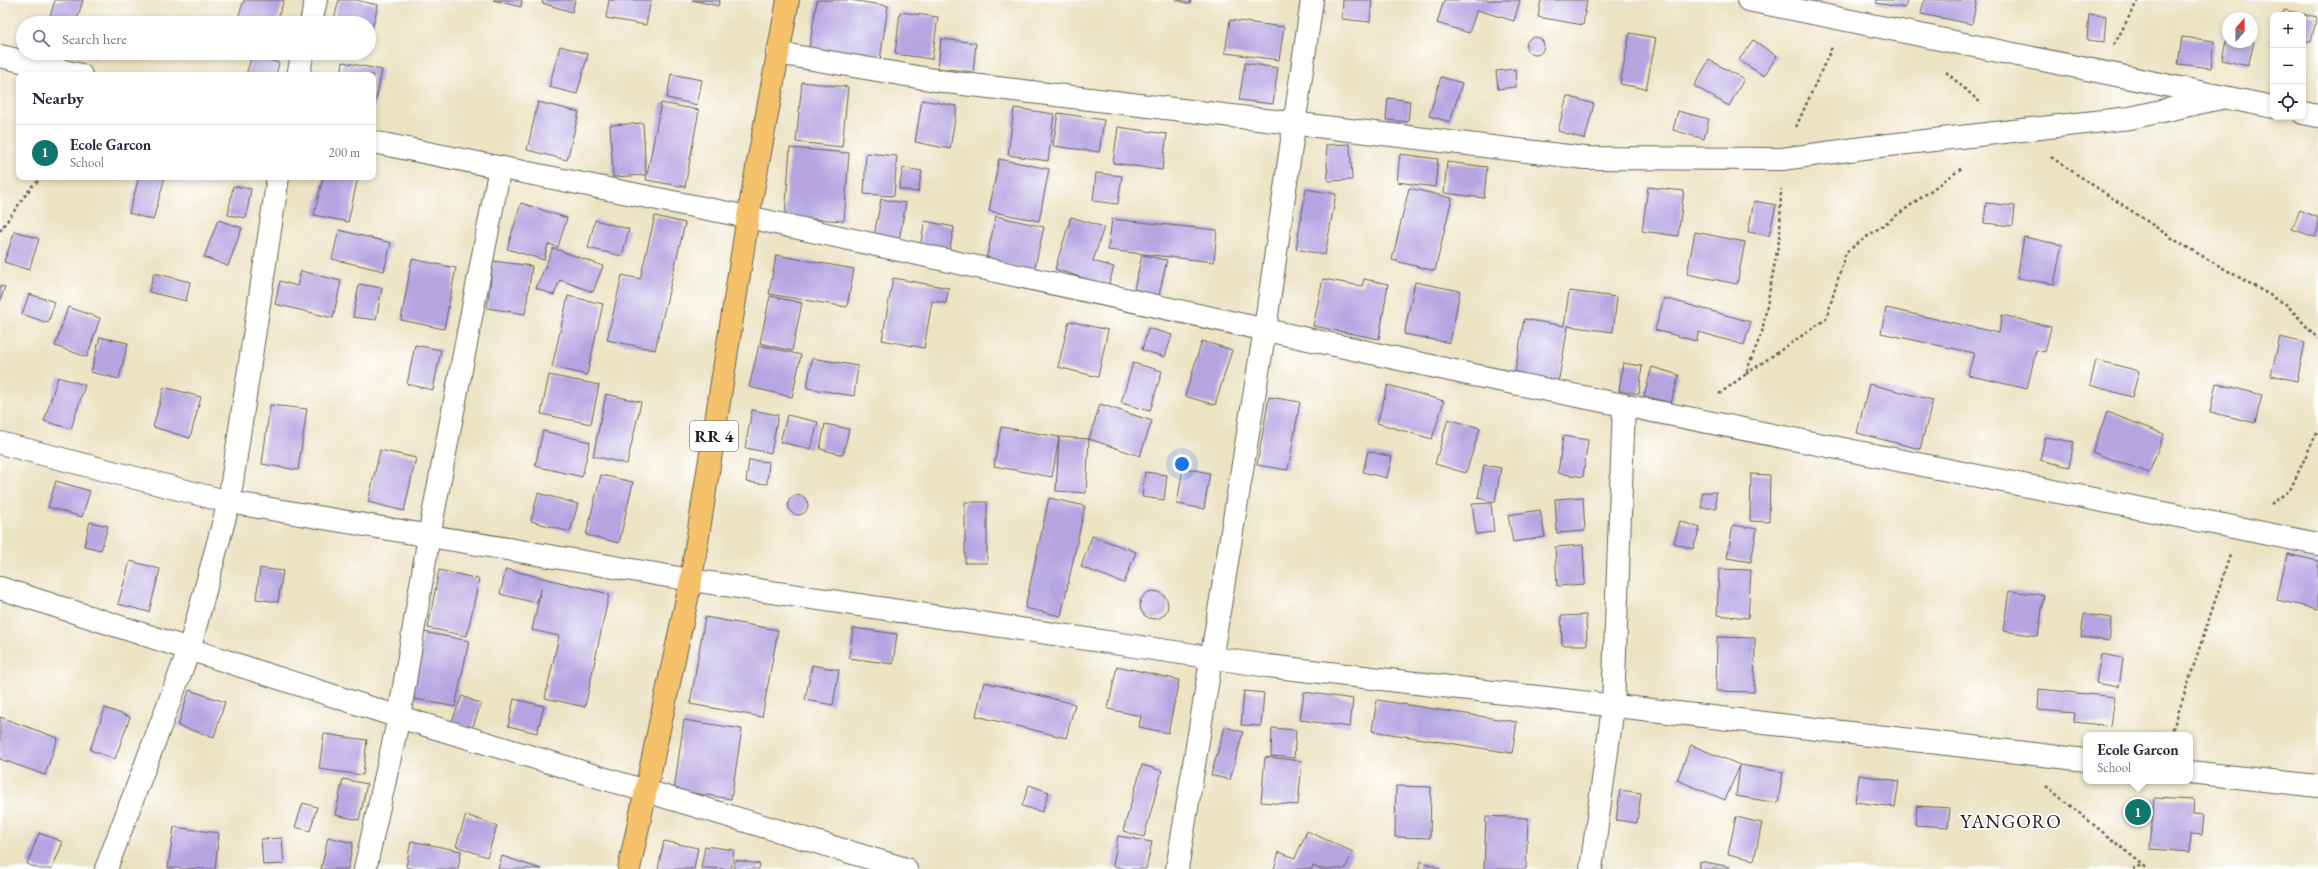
<!DOCTYPE html>
<html lang="en">
<head>
<meta charset="utf-8">
<style>
  body { margin:0; font-family:"EB Garamond",serif; background:#f6f6f7; color:#1f2937 }
  .controls { position:absolute; right:12px; top:12px; display:grid; overflow:hidden; border-radius:8px; box-shadow:0 2px 6px #0003 }
  .controls button { width:36px; height:36px; display:grid; place-items:center; padding:0; border:0; border-bottom:1px solid #e0e1e3; background:#fff; color:#1f2937; font:20px sans-serif }
  .compass { position:absolute; left:2222px; top:12px; width:36px; height:36px; border-radius:50%; background:#fff; box-shadow:0 2px 6px #0003; rotate:20deg }
  .you { position:absolute; left:1182px; top:464px; width:14px; height:14px; margin:-10px; border:3px solid #fff; border-radius:50%; background:#1a73e8; box-shadow:0 0 0 6px #1a73e833 }
  .badge { display:grid; place-items:center; width:26px; height:26px; border-radius:50%; background:#0f766e; color:#fff; font-size:13px; font-weight:700 }
  .pin { position:absolute; translate:-50% -50%; border:2px solid #fff; box-shadow:0 1px 4px #0006 }
  .popup { position:absolute; left:2083px; top:732px; width:110px; height:52px; box-sizing:border-box; display:grid; place-content:center; border-radius:8px; background:#fff; filter:drop-shadow(0 1px 3px #0005); font-size:13px; white-space:nowrap; color:#747a83 }
  .popup b { font-size:15px; color:#1f2937 }
  .popup::after { content:''; position:absolute; left:50%; top:100%; margin-left:-8px; border:8px solid transparent; border-top-color:#fff }
  .list { margin:0; padding:0; list-style:none }
  h2 { display:flex; justify-content:space-between; align-items:center; height:52px; margin:0; padding:0 16px; font-size:17px }
  h2 small { font-size:13px; font-weight:400; color:#747a83 }
  .list li { display:grid; grid-template-columns:26px 1fr auto; gap:12px; align-items:center; box-sizing:border-box; height:56px; padding:0 16px; border-top:1px solid #e0e1e3 }
  .list b { display:block; font-size:15px; white-space:nowrap }
  .list p { margin:0; font-size:13px; white-space:nowrap; color:#747a83 }
  .list em { font-size:13px; font-style:normal; color:#747a83 }
  .icon { flex:none; width:22px; height:22px; fill:none; stroke:currentColor; stroke-width:2; stroke-linecap:round; stroke-linejoin:round }
  .map { position:relative; flex:none; width:2318px; height:869px; overflow:hidden }
  .search { position:absolute; background:#fff; box-shadow:0 2px 6px #0003; left:16px; top:16px; width:360px; height:44px; display:flex; align-items:center; gap:10px; box-sizing:border-box; padding:0 14px; border-radius:22px; color:#747a83; font-size:15px }
  .panel { position:absolute; background:#fff; box-shadow:0 2px 6px #0003; left:16px; top:72px; width:360px; height:108px; border-radius:8px }
  .map>svg:first-child { display:block }
  .building { fill:#b4a5e1 }
  .lines { fill:none; stroke-linecap:round; stroke-linejoin:round }
  .minor-casing { stroke:#656256; stroke-width:24 }
  .primary-casing { stroke:#656256; stroke-width:24 }
  .path { stroke:#656256; stroke-width:2.5; stroke-dasharray:3 3; stroke-linecap:butt }
  .minor { stroke:#fff; stroke-width:22 }
  .primary { stroke:#f5c16b; stroke-width:22 }
  .labels { text-anchor:middle; stroke-width:4; stroke-linejoin:round; paint-order:stroke }
  .shield { fill:#fff; stroke:#606060; stroke-width:1 }
  .shield-label { font-size:17px; font-weight:bold; fill:#1c1c1c }
  .neighbourhood-label { font-size:19px; letter-spacing:1px; fill:#1c1c1c; stroke:#fff }
</style>
</head>
<body>
<div class="map">
<svg width="2318" height="869" viewBox="0 0 2318 869">
  <rect width="100%" height="100%" fill="#fff"/>
  <filter id="ink" filterUnits="userSpaceOnUse"><feTurbulence type="fractalNoise" baseFrequency=".025" numOctaves="2"/><feDisplacementMap in="SourceGraphic" scale="8" xChannelSelector="R" yChannelSelector="G"/><feConvolveMatrix kernelMatrix="1 2 1 2 8 2 1 2 1" color-interpolation-filters="sRGB"/></filter>
  <filter id="wash" filterUnits="userSpaceOnUse"><feTurbulence type="fractalNoise" baseFrequency=".012" numOctaves="4" result="noise"/><feDisplacementMap in="SourceGraphic" scale="16" xChannelSelector="R" yChannelSelector="G"/><feGaussianBlur stdDeviation="0.9" result="paint"/><feColorMatrix in="noise" values="0 0 0 0 0 0 0 0 0 0 0 0 0 0 0 0 0 1.4 0 .05"/><feComposite in="paint" operator="in"/></filter>
  <g filter="url(#wash)">
    <rect width="100%" height="100%" fill="#ece3c3"/>
    <g id="blocks">
      <g class="building">
        <path d="M55,0H83L76,23H48Z"/>
        <path d="M244,0H284L276,23H244L237,21Z"/>
        <path d="M339,0H356L378,5L370,37L369,23H333Z"/>
        <path d="M493,0H522L521,7Z"/>
        <path d="M543,0H575L572,12L542,3Z"/>
        <path d="M609,0H651L646,25L606,18Z"/>
        <path d="M692,0H720L718,6Z"/>
        <path d="M817,0H850L888,6L880,60L809,49Z"/>
        <path d="M1176,0H1191L1190,4Z"/>
        <path d="M1343,0H1372L1370,22L1342,19Z"/>
        <path d="M1444,0H1520L1514,21L1477,10L1469,33L1437,23Z"/>
        <path d="M1541,0H1587L1583,25L1538,17Z"/>
        <path d="M1877,0H1907L1905,8L1876,3Z"/>
        <path d="M1924,0H1977L1972,24L1921,14Z"/>
        <path d="M2284,10L2317,17L2311,42L2303,41V15H2283Z"/>
        <path d="M900,12L938,17L932,59L895,54Z"/>
        <path d="M2089,14L2106,16L2104,42L2087,40Z"/>
        <path d="M1230,20L1284,27L1279,60L1225,53Z"/>
        <path d="M1630,33L1656,38L1646,89L1620,84Z"/>
        <path d="M2227,35L2228,42H2254L2248,66L2222,60Z"/>
        <circle cx="1535" cy="46" r="9"/>
        <path d="M2182,37L2214,41L2211,68L2178,64Z"/>
        <path d="M941,39L976,43L973,72L938,68Z"/>
        <path d="M1753,40L1777,56L1764,76L1739,60Z"/>
        <path d="M560,46L588,54L577,94L549,87Z"/>
        <path d="M80,53H99L97,59Z"/>
        <path d="M252,55L279,63L276,75H246Z"/>
        <path d="M1709,60L1744,79L1729,106L1694,86Z"/>
        <path d="M343,62L382,70L374,110L373,75H341Z"/>
        <path d="M1245,63L1278,68L1273,104L1239,100Z"/>
        <path d="M1515,69L1516,87L1498,89L1496,71Z"/>
        <path d="M671,74L702,80L697,105L667,98Z"/>
        <path d="M1441,77L1462,83L1450,122L1429,116Z"/>
        <path d="M802,82L848,87L842,147L796,142Z"/>
        <path d="M1567,96L1594,104L1585,139L1558,131Z"/>
        <path d="M1388,98L1410,101L1408,122L1386,120Z"/>
        <path d="M922,100L957,106L950,149L915,142Z"/>
        <path d="M538,102L579,112L567,160L527,150Z"/>
        <path d="M661,103L699,110L685,187L646,180Z"/>
        <path d="M1014,108L1054,114L1048,161L1008,155Z"/>
        <path d="M1678,111L1709,119L1704,139L1673,130Z"/>
        <path d="M1058,113L1104,120L1099,152L1053,146Z"/>
        <path d="M643,123L646,175L613,177L610,125Z"/>
        <path d="M1118,127L1167,134L1162,170L1113,163Z"/>
        <path d="M1350,144L1352,180L1328,181L1326,145Z"/>
        <path d="M790,148L849,153L844,221L785,217Z"/>
        <path d="M866,153L897,156L894,196L864,194Z"/>
        <path d="M1400,154L1438,159L1435,187L1397,182Z"/>
        <path d="M999,159L1049,169L1039,221L989,211Z"/>
        <path d="M1447,162L1487,167L1484,198L1444,193Z"/>
        <path d="M903,168L922,171L918,192L899,189Z"/>
        <path d="M1096,173L1122,176L1118,204L1093,201Z"/>
        <path d="M139,177H165L153,220L129,213Z"/>
        <path d="M323,177H358L348,222L314,215Z"/>
        <path d="M233,186L251,189L246,218L228,215Z"/>
        <path d="M1648,187L1684,191L1678,236L1642,231Z"/>
        <path d="M1409,188L1452,198L1435,271L1392,260Z"/>
        <path d="M1306,189L1336,194L1325,255L1296,249Z"/>
        <path d="M881,199L906,203L899,240L874,236Z"/>
        <path d="M1754,201L1776,205L1769,236L1748,232Z"/>
        <path d="M521,203L567,218L558,247L548,244L544,260L507,249Z"/>
        <path d="M1986,203L2015,206L2013,226L1984,223Z"/>
        <path d="M2300,210L2318,218V229L2315,237L2292,229Z"/>
        <path d="M655,216L685,223L655,350L607,340L622,275L640,279Z"/>
        <path d="M996,216L1044,227L1034,271L986,260Z"/>
        <path d="M1071,217L1104,227L1093,261L1114,267L1108,286L1055,269Z"/>
        <path d="M1112,219L1217,230L1214,262L1108,250Z"/>
        <path d="M218,220L242,228L228,266L204,257Z"/>
        <path d="M595,220L629,229L622,256L588,248Z"/>
        <path d="M925,221L954,227L949,253L920,247Z"/>
        <path d="M339,230L391,243L384,271L332,259Z"/>
        <path d="M15,231L39,239L29,270L4,262Z"/>
        <path d="M1695,232L1745,242L1737,284L1687,274Z"/>
        <path d="M2024,237L2062,245L2054,284L2017,278Z"/>
        <path d="M553,248L603,266L593,292L560,280L554,295L536,288Z"/>
        <path d="M776,255L854,269L847,307L769,294Z"/>
        <path d="M1142,255L1167,260L1159,295L1134,289Z"/>
        <path d="M412,259L456,268L444,329L401,320Z"/>
        <path d="M493,261L532,266L525,314L487,308Z"/>
        <path d="M301,271L341,281L333,318L275,304L280,281L297,286Z"/>
        <path d="M154,273L190,282L186,301L149,292Z"/>
        <path d="M893,278L949,288L946,303L932,301L924,348L882,340Z"/>
        <path d="M1323,279L1362,286L1364,279L1388,284L1379,339L1313,326Z"/>
        <path d="M1415,282L1460,291L1450,343L1404,334Z"/>
        <path d="M359,284L382,288L376,320L353,317Z"/>
        <path d="M0,286L5,287L0,302Z"/>
        <path d="M1569,291L1617,297L1613,332L1568,326L1558,384L1514,377L1524,319L1564,326Z"/>
        <path d="M29,294L55,302L48,323L22,314Z"/>
        <path d="M568,296L603,304L587,375L552,367Z"/>
        <path d="M770,296L802,303L792,351L760,343Z"/>
        <path d="M1664,298L1751,322L1744,345L1699,332L1696,341L1655,330Z"/>
        <path d="M68,307L100,318L87,357L55,346Z"/>
        <path d="M1886,308L1999,333L2002,315L2051,327L2045,352L2036,350L2027,389L1968,375L1974,353L1881,333Z"/>
        <path d="M1069,321L1108,330L1098,377L1058,367Z"/>
        <path d="M1148,328L1172,335L1165,357L1142,350Z"/>
        <path d="M100,337L128,343L119,379L91,372Z"/>
        <path d="M2280,337L2305,343L2297,381L2271,375Z"/>
        <path d="M1202,341L1232,350L1215,405L1185,396Z"/>
        <path d="M415,345L441,350L433,390L407,384Z"/>
        <path d="M759,345L801,355L792,397L749,387Z"/>
        <path d="M812,358L858,366L854,396L807,388Z"/>
        <path d="M2096,360L2139,371L2132,397L2090,385Z"/>
        <path d="M1133,363L1162,371L1150,411L1121,403Z"/>
        <path d="M1623,363L1642,366L1639,394L1619,391Z"/>
        <path d="M1652,367L1679,375L1671,403L1644,396Z"/>
        <path d="M549,375L599,385L591,424L541,414Z"/>
        <path d="M58,377L85,385L71,429L44,421Z"/>
        <path d="M2216,383L2262,395L2255,423L2210,412Z"/>
        <path d="M1869,384L1933,400L1920,449L1857,433Z"/>
        <path d="M1388,385L1444,401L1432,439L1377,423Z"/>
        <path d="M164,387L201,397L190,438L153,427Z"/>
        <path d="M606,394L641,402L627,464L593,456Z"/>
        <path d="M1269,397L1300,402L1288,470L1257,465Z"/>
        <path d="M1100,404L1152,421L1140,456L1089,439Z"/>
        <path d="M270,405L307,409L298,470L262,464Z"/>
        <path d="M752,410L778,415L771,453L745,448Z"/>
        <path d="M2107,412L2164,434L2149,473L2092,452Z"/>
        <path d="M787,415L818,422L811,449L780,442Z"/>
        <path d="M1448,419L1480,428L1466,473L1435,464Z"/>
        <path d="M825,424L849,429L843,455L820,449Z"/>
        <path d="M1001,427L1059,437L1089,439L1086,493L1056,491L1059,437L1052,477L994,466Z"/>
        <path d="M543,431L590,442L582,477L535,466Z"/>
        <path d="M1563,436L1588,440L1583,477L1558,473Z"/>
        <path d="M2045,437L2074,442L2069,467L2040,460Z"/>
        <path d="M380,450L416,458L404,511L368,502Z"/>
        <path d="M1368,451L1392,457L1387,478L1363,472Z"/>
        <path d="M749,460L769,462L767,484L746,482Z"/>
        <path d="M1484,465L1501,468L1495,502L1478,498Z"/>
        <path d="M1183,468L1210,473L1204,509L1177,504Z"/>
        <path d="M1145,472L1167,475L1164,500L1142,497Z"/>
        <path d="M1751,474L1770,475L1769,522L1750,521Z"/>
        <path d="M601,475L633,482L619,543L586,535Z"/>
        <path d="M56,481L90,491L82,517L48,507Z"/>
        <rect x="1702" y="492" width="14" height="16"/>
        <path d="M538,493L578,504L570,532L531,521Z"/>
        <circle cx="798" cy="505" r="10"/>
        <path d="M1583,497L1585,531L1557,533L1555,499Z"/>
        <path d="M1049,498L1085,506L1061,616L1025,608Z"/>
        <rect x="965" y="502" width="22" height="61"/>
        <path d="M1491,503L1494,532L1476,534L1472,504Z"/>
        <path d="M1540,510L1545,537L1513,542L1508,515Z"/>
        <path d="M1680,521L1700,528L1693,549L1674,543Z"/>
        <path d="M90,522L108,526L101,550L84,546Z"/>
        <path d="M1733,525L1757,529L1751,562L1727,558Z"/>
        <path d="M1092,536L1136,552L1124,583L1081,567Z"/>
        <path d="M1583,545L1585,584L1557,586L1555,547Z"/>
        <path d="M2287,554L2318,561V609L2277,600Z"/>
        <path d="M130,561L160,569L149,612L118,604Z"/>
        <path d="M260,568L283,571L278,602L256,599Z"/>
        <path d="M506,569L609,594L585,707L545,698L559,636L532,630L541,589L536,603L500,594Z"/>
        <path d="M1719,569L1751,570L1748,618L1717,615Z"/>
        <path d="M439,570L479,579L467,636L428,628Z"/>
        <path d="M2009,591L2044,595L2038,636L2003,631Z"/>
        <circle cx="1154" cy="605" r="14"/>
        <path d="M2084,614L2112,618L2109,641L2081,637Z"/>
        <path d="M1586,615L1587,645H1562L1561,616Z"/>
        <path d="M705,617L778,630L762,717L690,704Z"/>
        <path d="M853,628L897,634L893,664L849,658Z"/>
        <path d="M424,632L469,641L455,707L410,698Z"/>
        <path d="M1717,637L1755,638L1754,692L1716,691Z"/>
        <path d="M2101,654L2123,658L2119,687L2096,683Z"/>
        <path d="M812,665L839,670L833,705L805,700Z"/>
        <path d="M1117,666L1179,680L1168,733L1139,727L1141,716L1108,709Z"/>
        <path d="M984,682L1075,704L1066,738L976,716Z"/>
        <path d="M2039,689L2115,697L2111,726L2074,722L2075,713L2038,710Z"/>
        <path d="M189,690L225,702L214,737L178,726Z"/>
        <path d="M1244,691L1264,693L1261,726L1241,725Z"/>
        <path d="M1304,692L1353,699L1350,727L1300,720Z"/>
        <path d="M462,696L481,704L472,729L452,721Z"/>
        <path d="M514,699L544,706L537,733L508,726Z"/>
        <path d="M1377,700L1517,722L1512,753L1372,731Z"/>
        <path d="M105,708L130,717L115,759L90,750Z"/>
        <path d="M0,717L58,738L45,775L0,759Z"/>
        <path d="M684,720L742,729L731,799L674,790Z"/>
        <path d="M1225,727L1243,732L1230,780L1211,775Z"/>
        <path d="M1272,728L1296,730L1294,758L1271,756Z"/>
        <path d="M324,734L367,740L363,775L319,769Z"/>
        <path d="M1691,745L1740,765L1725,800L1677,780Z"/>
        <path d="M1265,757L1302,761L1298,805L1261,802Z"/>
        <path d="M1142,765L1162,771L1144,837L1123,831Z"/>
        <path d="M1740,765L1783,772L1778,803L1736,796Z"/>
        <path d="M1859,775L1899,781L1895,807L1855,802Z"/>
        <path d="M343,779L367,784L359,820L335,815Z"/>
        <path d="M1029,785L1049,792L1042,812L1022,806Z"/>
        <path d="M1396,786L1431,787L1430,838L1395,837Z"/>
        <path d="M1620,790L1641,793L1637,823L1616,820Z"/>
        <path d="M2154,798L2194,800L2193,814L2204,815L2202,835L2191,834L2190,852L2150,849Z"/>
        <path d="M303,803L317,807L310,831L295,827Z"/>
        <path d="M1917,806L1950,808L1948,827L1915,825Z"/>
        <path d="M466,815L497,826L487,857L456,846Z"/>
        <path d="M1486,816L1528,818L1526,869H1484Z"/>
        <path d="M1736,817L1762,823L1754,860L1728,854Z"/>
        <path d="M174,827L219,833L215,869L168,868Z"/>
        <path d="M1307,831L1353,852L1345,869H1320L1313,866L1312,869H1274L1279,852L1295,858Z"/>
        <path d="M39,833L63,842L52,869H40L27,864Z"/>
        <path d="M1118,836L1152,842L1146,869H1128L1113,866Z"/>
        <path d="M328,837L353,843L348,869H321Z"/>
        <path d="M282,838L284,864L263,865L261,839Z"/>
        <path d="M411,841L461,851L458,869H417L406,867Z"/>
        <path d="M664,841L698,848L694,869H658Z"/>
        <path d="M705,846L734,850L731,869L701,868Z"/>
        <path d="M502,856L541,869H498Z"/>
        <path d="M735,860L760,864L759,869H734Z"/>
        <path d="M1421,861L1440,869H1418Z"/>
        <path d="M1700,861L1730,867L1729,869H1699Z"/>
      </g>
    </g>
  </g>
  <g filter="url(#ink)">
    <use href="#blocks" fill-opacity="0" stroke="#656256" stroke-width="1"/>
    <g class="lines">
      <defs>
        <g id="minor">
          <path d="M1748,0L2273,107"/>
          <path d="M311,23L316,0"/>
          <path d="M777,53L947,82L1585,158L1782,159L1871,147L2130,118L2221,98"/>
          <path d="M0,56L81,75"/>
          <path d="M298,75L303,53"/>
          <path d="M2303,113L2318,116"/>
          <path d="M373,142L748,217L1468,374L2318,544"/>
          <path d="M0,443L229,502L691,580L1268,666L2086,760"/>
          <path d="M0,588L399,717L906,869"/>
          <path d="M2190,772L2318,786"/>
          <path d="M106,869L189,650L229,502L278,177"/>
          <path d="M365,869L399,717L429,536L500,167"/>
          <path d="M1177,869L1265,329L1312,0"/>
          <path d="M1591,869L1613,707L1624,405"/>
        </g>
        <path id="primary" d="M629,869L691,580L748,217L788,0"/>
      </defs>
      <use href="#minor" class="minor-casing"/>
      <use href="#primary" class="primary-casing"/>
      <g class="path">
        <path d="M2114,45L2138,0"/>
        <path d="M1946,72L1982,104"/>
        <path d="M1796,127L1832,47"/>
        <path d="M2051,157L2178,242L2287,305L2318,339"/>
        <path d="M0,231L32,186L44,177"/>
        <path d="M1746,374L1826,319L1846,252L1962,168"/>
        <path d="M1719,394L1745,375L1762,332L1780,235L1781,189"/>
        <path d="M2271,504L2290,490L2318,430"/>
        <path d="M2171,735L2230,555"/>
        <path d="M2046,786L2148,869"/>
        <path d="M2133,869L2143,865"/>
      </g>
      <use href="#minor" class="minor"/>
      <use href="#primary" class="primary"/>
    </g>
  </g>
  <g class="labels">
    <rect class="shield" x="690" y="421" width="48" height="30" rx="3"/>
    <g class="shield-label">
      <text x="714" y="442">RR 4</text>
    </g>
    <g class="neighbourhood-label">
      <text x="2011" y="828">YANGORO</text>
    </g>
  </g>
</svg>
<div class="controls">
<button>+</button>
<button>−</button>
<button><svg class="icon" aria-label="locate" viewBox="0 0 24 24"><circle cx="12" cy="12" r="6"/><path d="M12 2v4M12 18v4M2 12h4M18 12h4"/></svg></button>
</div>
<svg class="compass" viewBox="-18 -18 36 36"><path d="M0-13l5 13h-10z" fill="#e53935"/><path d="M0 13l5-13h-10z" fill="#747a83"/></svg>
<div class="you"></div>
<div class="pin badge" style="left:2138px;top:812px">1</div>
<div class="popup"><b>Ecole Garcon</b>School</div>
<div class="search"><svg class="icon" aria-label="search" viewBox="0 0 24 24"><circle cx="10" cy="10" r="6"/><path d="M15 15l6 6"/></svg>Search here</div>
<section class="panel">
<h2>Nearby<small></small></h2>
<ul class="list">
<li><span class="badge">1</span><div><b>Ecole Garcon</b><p>School</p></div><em>200 m</em></li>
</ul>
</section>
</div>
</body>
</html>
